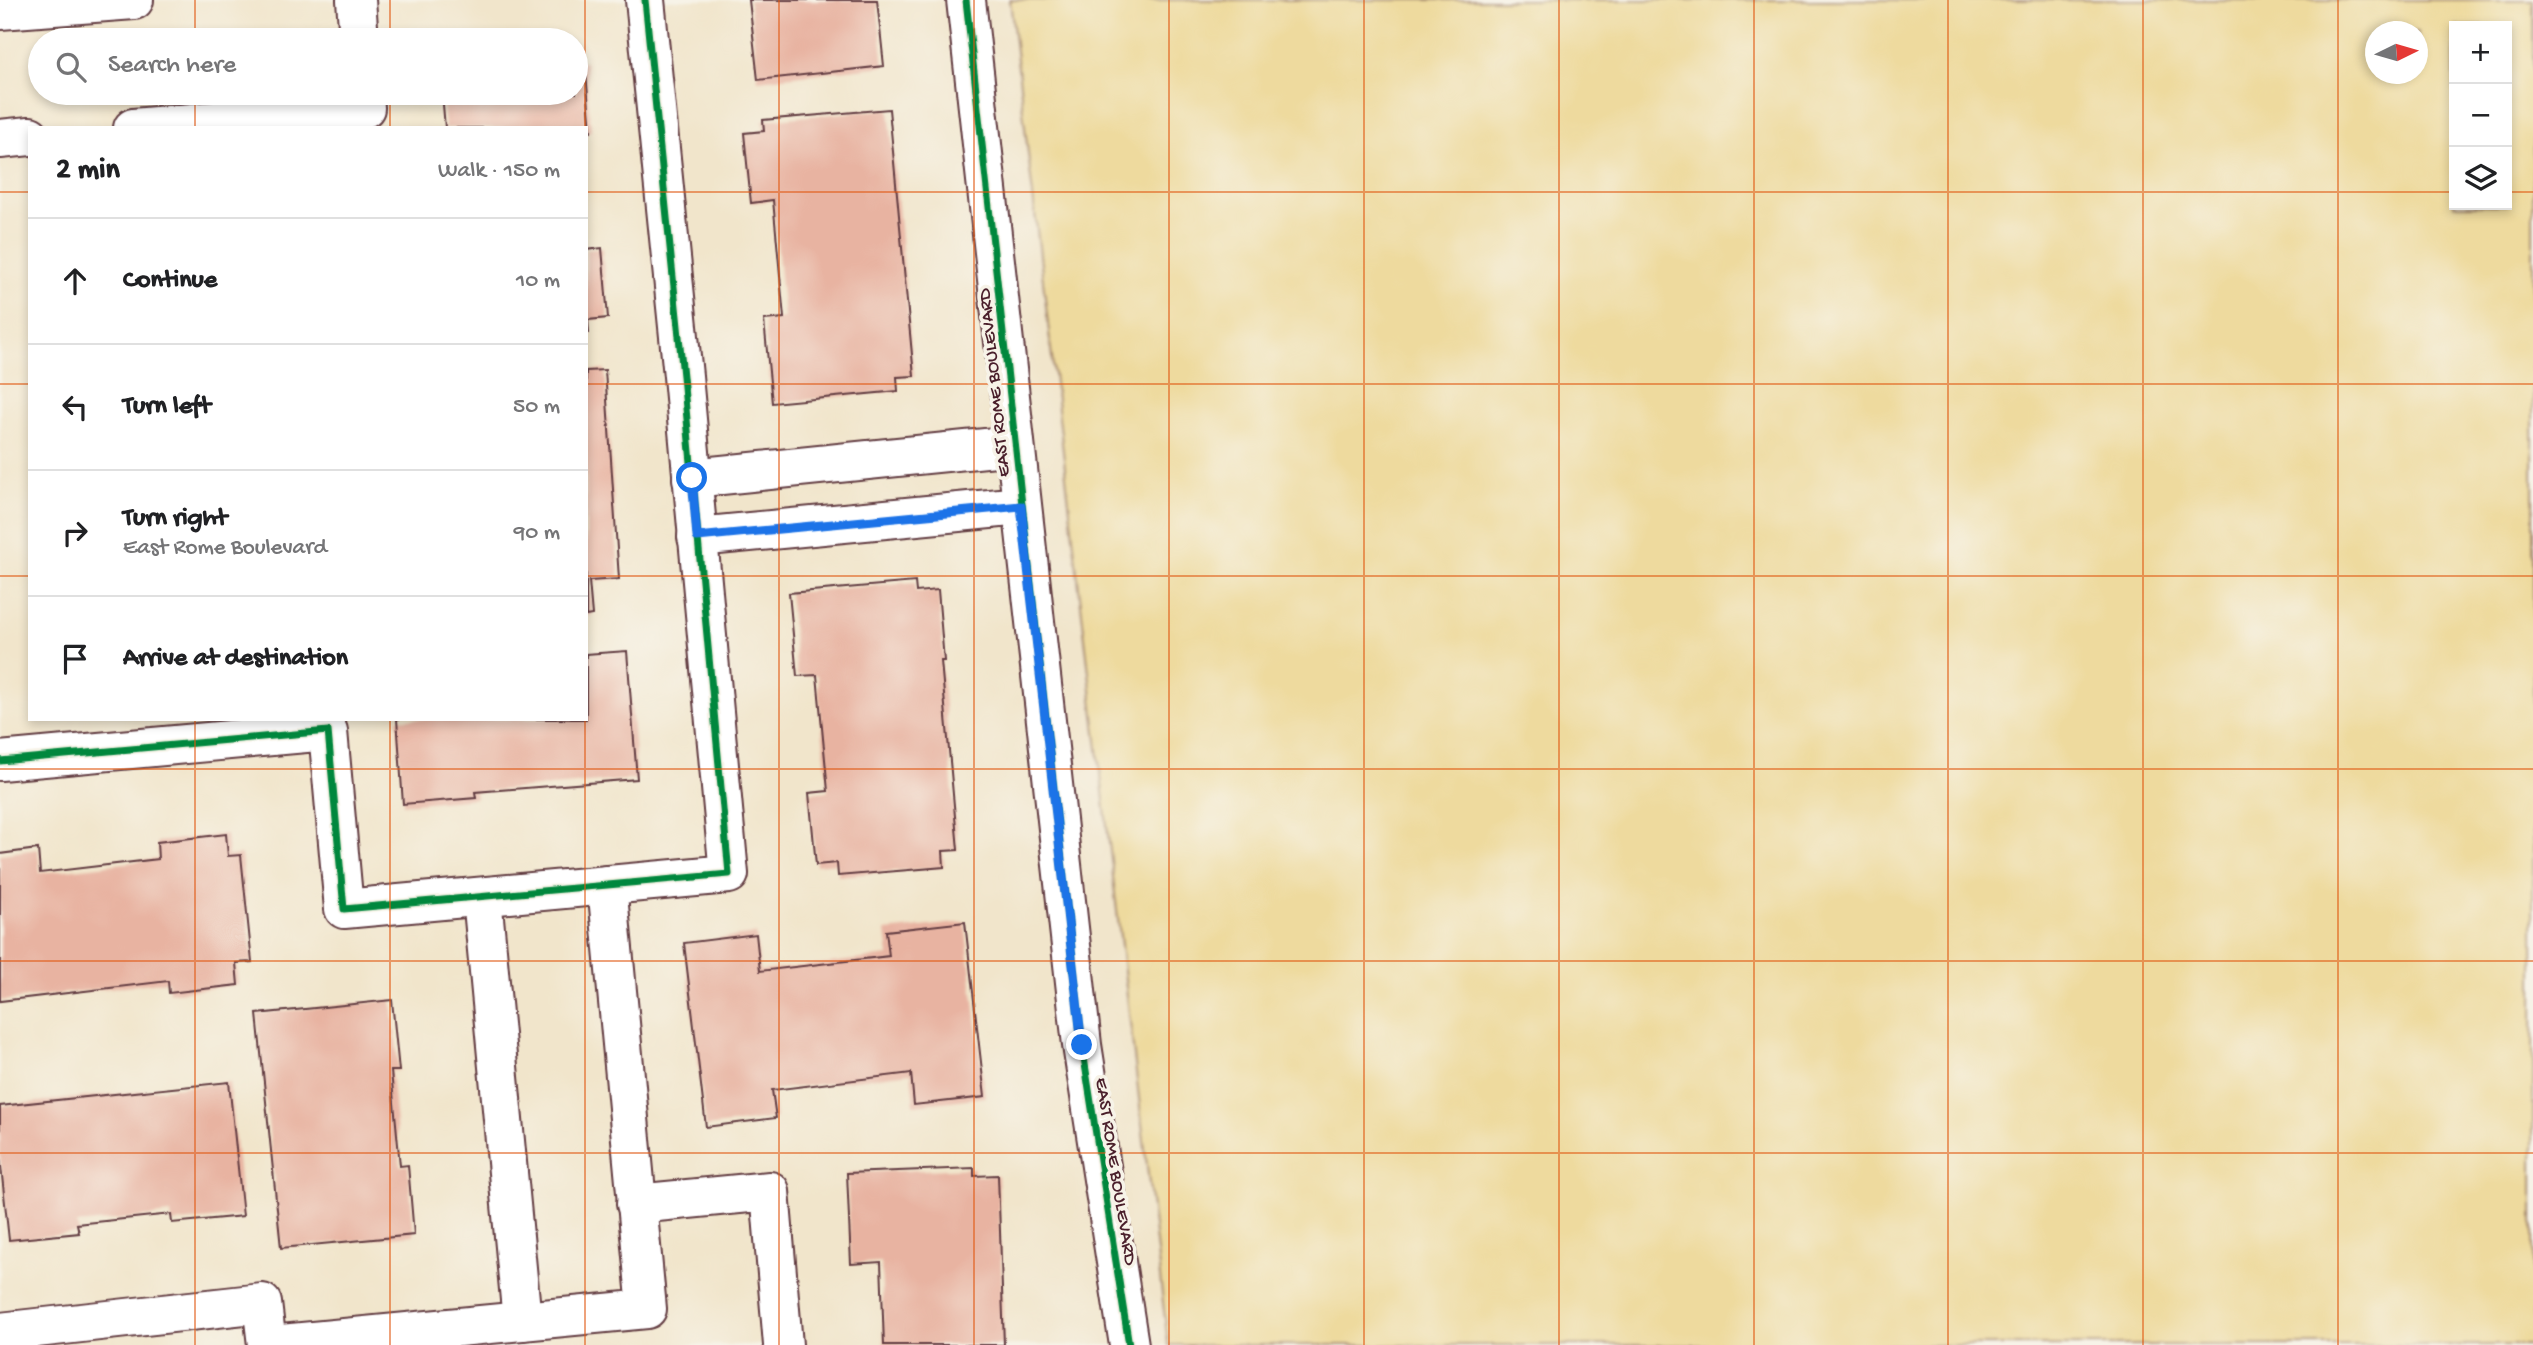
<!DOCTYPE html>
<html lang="en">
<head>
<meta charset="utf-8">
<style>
  body { margin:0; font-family:"Gochi Hand",sans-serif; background:#f6f6f6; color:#202124 }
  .controls { position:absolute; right:21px; top:21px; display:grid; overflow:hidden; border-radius:0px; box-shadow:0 4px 10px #0003 }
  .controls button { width:63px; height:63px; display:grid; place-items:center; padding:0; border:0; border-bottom:2px solid #e0e0e0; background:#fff; color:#202124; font:35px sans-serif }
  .compass { position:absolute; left:2365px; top:21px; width:63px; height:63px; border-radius:50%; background:#fff; box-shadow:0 4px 10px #0003; rotate:85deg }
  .stop { position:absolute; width:21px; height:21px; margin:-16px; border:5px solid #1a73e8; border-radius:50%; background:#fff }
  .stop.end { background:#1a73e8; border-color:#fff; box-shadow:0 2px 7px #0008 }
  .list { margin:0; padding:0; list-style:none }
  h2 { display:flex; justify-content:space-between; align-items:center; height:91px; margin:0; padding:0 28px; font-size:30px }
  h2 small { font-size:23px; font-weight:400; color:#757577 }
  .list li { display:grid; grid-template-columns:46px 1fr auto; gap:21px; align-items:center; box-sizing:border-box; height:126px; padding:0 28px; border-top:2px solid #e0e0e0 }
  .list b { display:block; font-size:26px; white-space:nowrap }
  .list p { margin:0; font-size:23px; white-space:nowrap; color:#757577 }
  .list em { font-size:23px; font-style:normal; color:#757577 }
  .icon { flex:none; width:38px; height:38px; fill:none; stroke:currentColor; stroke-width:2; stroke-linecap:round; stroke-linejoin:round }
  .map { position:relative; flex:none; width:2533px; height:1345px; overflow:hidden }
  .search { position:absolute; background:#fff; box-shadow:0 4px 10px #0003; left:28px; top:28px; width:560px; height:77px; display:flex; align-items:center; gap:18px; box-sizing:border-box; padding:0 24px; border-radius:38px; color:#757577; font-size:26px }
  .panel { position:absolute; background:#fff; box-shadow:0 4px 10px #0003; left:28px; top:126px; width:560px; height:595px; border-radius:0px }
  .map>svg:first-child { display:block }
  .sand { fill:#eeda9e; stroke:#9c7c64; stroke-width:2; fill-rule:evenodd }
  .building { fill:#e8b3a1 }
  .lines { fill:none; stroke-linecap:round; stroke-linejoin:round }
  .minor-casing { stroke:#633d43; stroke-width:42 }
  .minor { stroke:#fff; stroke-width:38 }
  .cycleway-casing { stroke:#f7f3e8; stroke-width:11 }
  .cycleway { stroke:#00873e; stroke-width:7 }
  .route { stroke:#1a73e8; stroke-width:9 }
  .grid { fill:none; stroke:#e0560e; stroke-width:2; stroke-opacity:0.55 }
  .labels { text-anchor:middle; stroke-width:7; stroke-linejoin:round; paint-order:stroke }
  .street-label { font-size:19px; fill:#4a1f2b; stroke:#f7f3e8 }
</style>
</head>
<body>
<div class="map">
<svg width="2533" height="1345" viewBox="0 0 2533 1345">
  <rect width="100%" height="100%" fill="#f7f3e8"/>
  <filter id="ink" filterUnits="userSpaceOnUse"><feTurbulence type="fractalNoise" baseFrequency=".0143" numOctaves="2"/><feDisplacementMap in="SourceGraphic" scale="14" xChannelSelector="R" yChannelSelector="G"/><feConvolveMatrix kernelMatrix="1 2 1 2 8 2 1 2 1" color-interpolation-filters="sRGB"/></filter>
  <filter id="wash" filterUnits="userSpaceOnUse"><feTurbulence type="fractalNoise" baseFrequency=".00686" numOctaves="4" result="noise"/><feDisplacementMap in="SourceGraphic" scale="28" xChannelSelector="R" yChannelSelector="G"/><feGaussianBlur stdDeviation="1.57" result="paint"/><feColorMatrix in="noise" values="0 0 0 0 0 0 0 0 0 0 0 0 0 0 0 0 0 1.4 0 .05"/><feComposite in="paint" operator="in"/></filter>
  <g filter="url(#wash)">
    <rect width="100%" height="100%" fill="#f1e5cb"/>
    <path class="sand" d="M1010,0H2533V1345H1168ZM2454,26H2507V205H2454ZM2376,32H2418V74H2376Z"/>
    <g id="blocks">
      <g class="building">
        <path d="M749,0H877L884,66L758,80Z"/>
        <path d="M585,61L591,131L586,132V128H445L442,93H576V62Z"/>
        <path d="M889,109L914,376L897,377L898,391L772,403L764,320L784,318L773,200L751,203L744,133L764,131L763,120Z"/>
        <path d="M602,248L608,318L588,320L589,333H586V250Z"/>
        <path d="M605,370L619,579L589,581L592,615L586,616V371Z"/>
        <path d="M915,582L916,592L938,590L944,661H941L958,850L943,851L944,867L838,876L837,863L816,865L809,793L828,791L817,675L797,676L789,593Z"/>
        <path d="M627,651L637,779L475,792L476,798L403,804L397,719H586V654Z"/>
        <path d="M226,834L228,856L241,855L252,962L236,963L238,985L169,993L168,981L0,1001V854L38,849L40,873L158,859L157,842Z"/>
        <path d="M965,922L985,1097L914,1105L911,1073L772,1090L776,1118L706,1127L684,943L756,934L760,971L889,956L886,931Z"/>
        <path d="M392,1000L399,1071H391L400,1166L408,1165L414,1235L281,1248L257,1014Z"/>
        <path d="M229,1082L243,1216L172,1223L171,1214L77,1224L79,1233L9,1240L0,1157V1106Z"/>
        <path d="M974,1168V1176L998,1175L1004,1345H884L881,1262L851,1264L847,1173Z"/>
      </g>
    </g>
  </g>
  <g filter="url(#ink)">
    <use href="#blocks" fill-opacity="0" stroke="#633d43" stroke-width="2"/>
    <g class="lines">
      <defs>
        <g id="minor">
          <path d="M356,0L359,40"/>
          <path d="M966,0L1082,1045L1129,1345"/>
          <path d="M0,10L134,0"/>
          <path d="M133,128L365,108L364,93"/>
          <path d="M0,139L30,136"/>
          <path d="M692,478L1015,445"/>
          <path d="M697,537L1021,506"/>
          <path d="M0,761L328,731L344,909L729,874L683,376L645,0"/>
          <path d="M482,897L522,1321"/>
          <path d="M636,1204L770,1191L783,1345"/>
          <path d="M0,1332L262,1303L267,1345"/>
          <path d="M271,1345L647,1309L607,885"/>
        </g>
      </defs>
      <use href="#minor" class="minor-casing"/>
      <use href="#minor" class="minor"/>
      <defs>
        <g id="cycleway">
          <path d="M966,0L1082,1045L1129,1345"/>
          <path d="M0,761L328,731L344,909L729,874L683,376L645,0"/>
        </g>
      </defs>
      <use href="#cycleway" class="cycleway-casing"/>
      <use href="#cycleway" class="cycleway"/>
    </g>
  </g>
  <g class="lines" filter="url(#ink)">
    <path class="route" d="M692,478L697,537L1021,506L1082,1045"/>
  </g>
  <path class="grid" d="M195,0V40M390,0V40M585,0V128M779,0V1345M974,0V1345M1169,0V1345M1364,0V1345M1559,0V1345M1754,0V1345M1948,0V1345M2143,0V1345M2338,0V1345M195,93V128M390,93V128M0,192H30M586,192H2454M2507,192H2533M0,384H30M586,384H2533M0,576H30M586,576H2533M195,719V1345M390,719V1345M585,719V1345M0,769H2533M0,961H2533M0,1153H2533"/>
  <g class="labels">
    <g class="street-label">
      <text transform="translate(992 383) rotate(-96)" y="7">EAST ROME BOULEVARD</text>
      <text transform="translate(1118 1171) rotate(81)" y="7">EAST ROME BOULEVARD</text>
    </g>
  </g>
</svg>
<div class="controls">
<button>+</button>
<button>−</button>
<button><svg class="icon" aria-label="layers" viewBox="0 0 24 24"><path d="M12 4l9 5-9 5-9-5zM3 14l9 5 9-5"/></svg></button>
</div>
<svg class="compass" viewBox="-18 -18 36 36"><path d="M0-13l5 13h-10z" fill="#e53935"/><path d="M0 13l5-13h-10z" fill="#757577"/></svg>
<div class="stop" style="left:692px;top:478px"></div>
<div class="stop end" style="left:1082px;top:1045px"></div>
<div class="search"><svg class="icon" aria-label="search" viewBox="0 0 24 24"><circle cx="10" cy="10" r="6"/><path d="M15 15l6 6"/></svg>Search here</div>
<section class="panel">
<h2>2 min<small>Walk · 150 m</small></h2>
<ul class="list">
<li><svg class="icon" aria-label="ahead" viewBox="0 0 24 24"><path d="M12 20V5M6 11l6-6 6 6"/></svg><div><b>Continue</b></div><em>10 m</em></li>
<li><svg class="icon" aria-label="left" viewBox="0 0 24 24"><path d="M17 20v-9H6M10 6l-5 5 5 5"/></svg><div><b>Turn left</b></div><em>50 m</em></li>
<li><svg class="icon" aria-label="right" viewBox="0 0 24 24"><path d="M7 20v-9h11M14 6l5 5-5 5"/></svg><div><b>Turn right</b><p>East Rome Boulevard</p></div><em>90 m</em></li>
<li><svg class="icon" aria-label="arrive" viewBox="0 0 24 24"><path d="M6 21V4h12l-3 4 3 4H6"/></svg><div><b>Arrive at destination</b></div></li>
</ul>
</section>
</div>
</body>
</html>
